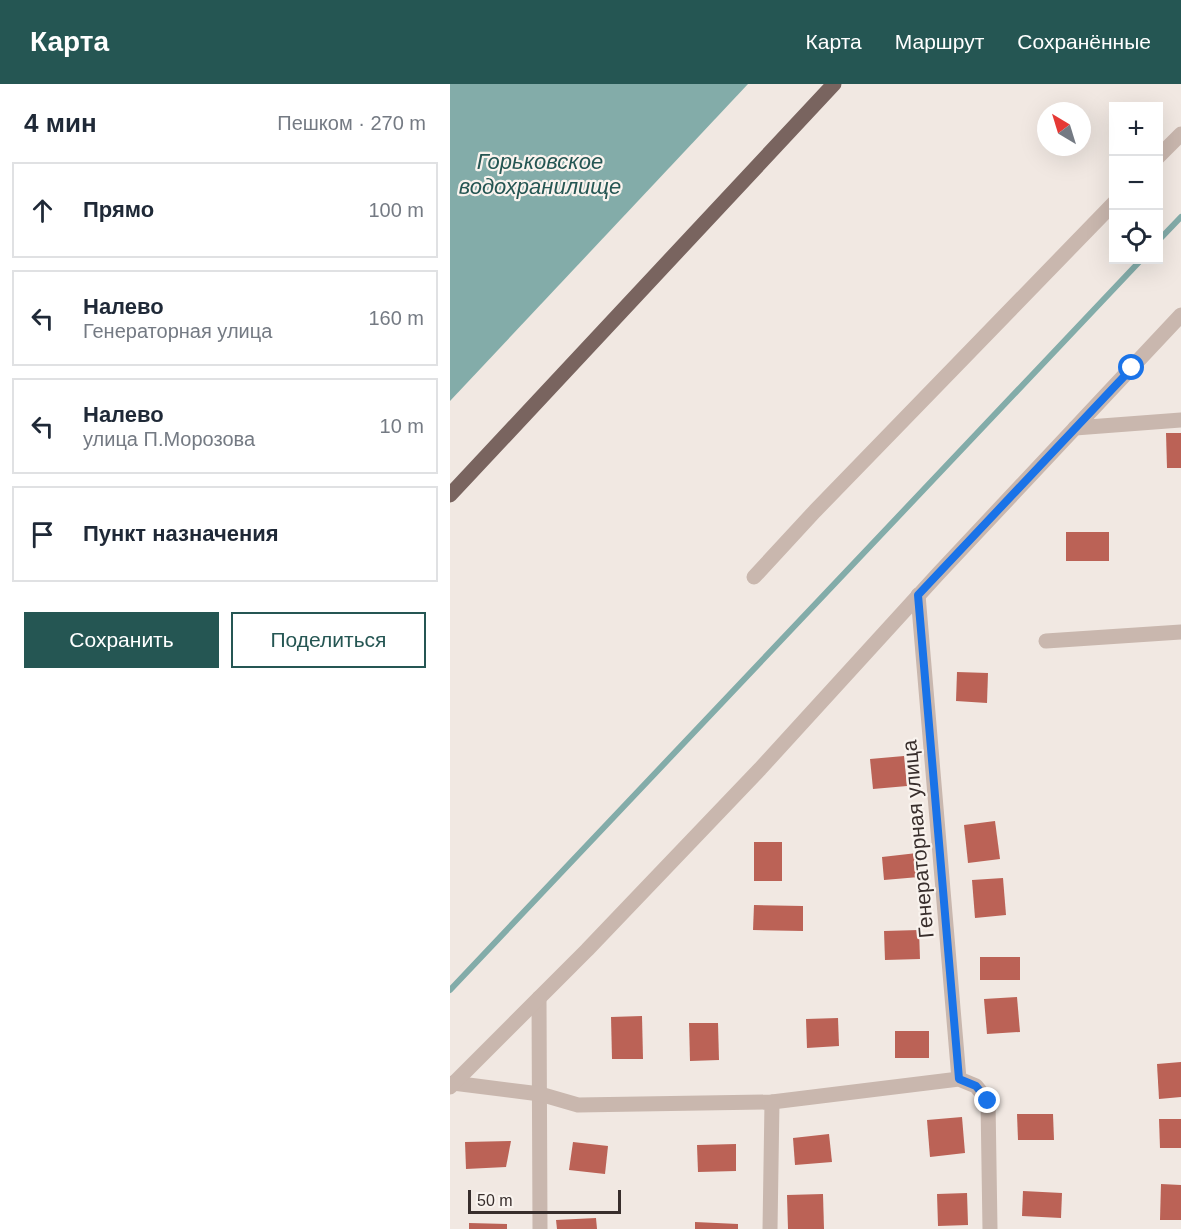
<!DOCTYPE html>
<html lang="ru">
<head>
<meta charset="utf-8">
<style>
  body { margin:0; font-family:Helvetica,sans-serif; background:#f6f6f7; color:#1f2937 }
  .controls { position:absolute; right:18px; top:18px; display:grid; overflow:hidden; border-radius:0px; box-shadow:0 6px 24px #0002 }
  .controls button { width:54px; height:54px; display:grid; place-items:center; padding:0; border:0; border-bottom:2px solid #e0e1e3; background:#fff; color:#1f2937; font:30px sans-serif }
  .compass { position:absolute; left:587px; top:18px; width:54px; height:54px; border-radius:50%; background:#fff; box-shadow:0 6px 24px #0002; rotate:322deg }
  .scale { position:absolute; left:18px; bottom:15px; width:153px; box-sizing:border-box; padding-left:6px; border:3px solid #382e2c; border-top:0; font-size:16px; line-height:21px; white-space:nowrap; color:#382e2c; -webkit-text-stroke:4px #f9f3ee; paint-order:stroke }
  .stop { position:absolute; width:18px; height:18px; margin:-14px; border:4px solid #1a73e8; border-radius:50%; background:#fff }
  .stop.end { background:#1a73e8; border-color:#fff; box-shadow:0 2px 6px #0008 }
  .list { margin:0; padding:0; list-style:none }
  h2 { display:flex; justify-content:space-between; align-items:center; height:78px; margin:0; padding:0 24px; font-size:26px }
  h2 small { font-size:20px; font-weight:400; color:#747a83 }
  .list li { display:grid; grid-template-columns:39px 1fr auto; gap:18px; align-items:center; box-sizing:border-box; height:96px; margin:0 12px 12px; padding:0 12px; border:2px solid #e0e1e3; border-radius:0px }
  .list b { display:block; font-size:22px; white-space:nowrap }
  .list p { margin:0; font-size:20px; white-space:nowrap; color:#747a83 }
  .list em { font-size:20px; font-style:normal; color:#747a83 }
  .actions { display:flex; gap:12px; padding:18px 24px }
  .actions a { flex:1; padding:14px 0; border:2px solid #255653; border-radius:0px; text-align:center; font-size:21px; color:#255653 }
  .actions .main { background:#255653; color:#fff }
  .icon { flex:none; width:33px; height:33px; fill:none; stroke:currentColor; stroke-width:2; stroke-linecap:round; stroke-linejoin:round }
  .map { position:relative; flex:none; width:731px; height:1145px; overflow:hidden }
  header { display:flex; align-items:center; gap:36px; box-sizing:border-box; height:84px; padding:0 30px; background:#255653; color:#fff }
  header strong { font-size:28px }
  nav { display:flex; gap:33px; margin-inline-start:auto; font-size:21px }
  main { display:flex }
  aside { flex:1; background:#fff }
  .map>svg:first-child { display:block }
  .water { fill:#83aca9 }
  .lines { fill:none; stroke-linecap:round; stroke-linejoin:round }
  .stream { stroke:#83aca9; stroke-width:6 }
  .building { fill:#bb6256 }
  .minor { stroke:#c9b7ae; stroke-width:15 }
  .primary { stroke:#79645f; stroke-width:15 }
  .route { stroke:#1a73e8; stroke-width:8 }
  .labels { text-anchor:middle; stroke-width:4.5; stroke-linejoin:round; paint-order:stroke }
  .street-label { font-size:21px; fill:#382e2c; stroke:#f9f3ee }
  .water-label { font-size:22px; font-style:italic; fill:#255653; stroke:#f9f3ee }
</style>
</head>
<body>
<header>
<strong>Карта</strong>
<nav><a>Карта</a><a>Маршрут</a><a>Сохранённые</a></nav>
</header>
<main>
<aside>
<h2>4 мин<small>Пешком · 270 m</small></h2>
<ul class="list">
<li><svg class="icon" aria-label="ahead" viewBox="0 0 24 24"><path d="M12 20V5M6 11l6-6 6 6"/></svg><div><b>Прямо</b></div><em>100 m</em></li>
<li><svg class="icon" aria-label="left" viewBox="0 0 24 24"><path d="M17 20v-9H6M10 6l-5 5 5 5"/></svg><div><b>Налево</b><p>Генераторная улица</p></div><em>160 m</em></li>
<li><svg class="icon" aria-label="left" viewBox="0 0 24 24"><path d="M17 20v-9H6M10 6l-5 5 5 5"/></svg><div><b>Налево</b><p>улица П.Морозова</p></div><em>10 m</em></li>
<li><svg class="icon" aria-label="arrive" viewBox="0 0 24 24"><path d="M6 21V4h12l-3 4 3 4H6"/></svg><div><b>Пункт назначения</b></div></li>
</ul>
<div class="actions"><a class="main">Сохранить</a><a>Поделиться</a></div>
</aside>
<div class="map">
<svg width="731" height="1145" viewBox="0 0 731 1145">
  <rect width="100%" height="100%" fill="#f1e8e2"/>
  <path class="water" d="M0,0H298L0,317Z"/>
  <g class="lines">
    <g class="stream">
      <path d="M708,157L731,133"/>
      <path d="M0,906L691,176"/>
    </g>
  </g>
  <g class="building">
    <path d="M716,349H731V384H717Z"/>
    <rect x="616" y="448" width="43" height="29"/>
    <path d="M507,588L538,589L537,619L506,617Z"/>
    <path d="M454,672L457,702L423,705L420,675Z"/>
    <path d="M545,737L550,775L518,779L514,741Z"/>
    <rect x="304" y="758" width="28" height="39"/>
    <path d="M467,769L469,793L434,796L432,773Z"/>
    <path d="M553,794L556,831L525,834L522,796Z"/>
    <path d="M304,821L353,822V847L303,846Z"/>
    <path d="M469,846L470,875L435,876L434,847Z"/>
    <rect x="530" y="873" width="40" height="23"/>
    <path d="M567,913L570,948L537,950L534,915Z"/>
    <path d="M192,932L193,975H162L161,933Z"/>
    <path d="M388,934L389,962L357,964L356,935Z"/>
    <path d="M239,939H268L269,976L240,977Z"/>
    <rect x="445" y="947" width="34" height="27"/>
    <path d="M731,978V1013L709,1015L707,980Z"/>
    <path d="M567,1030H603L604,1056H568Z"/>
    <path d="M512,1033L515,1069L480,1073L477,1036Z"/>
    <path d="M709,1035H731V1064H710Z"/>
    <path d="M379,1050L382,1078L345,1081L343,1054Z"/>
    <path d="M61,1057L56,1083L16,1085L15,1058Z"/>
    <path d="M123,1058L158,1062L155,1090L119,1086Z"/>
    <path d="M286,1060V1087L248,1088L247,1061Z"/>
    <path d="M711,1100L731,1101V1136H710Z"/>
    <path d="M573,1107L612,1109L611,1134L572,1132Z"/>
    <path d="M517,1109L518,1141L488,1142L487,1110Z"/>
    <path d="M373,1110L374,1145H338L337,1111Z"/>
    <path d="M146,1134L147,1145H107L106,1136Z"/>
    <path d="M245,1138L288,1140V1145H245Z"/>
    <path d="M19,1139L57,1140V1145H19Z"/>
  </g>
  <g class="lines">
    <g class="minor">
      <path d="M708,73L731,50"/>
      <path d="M625,344L731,336"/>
      <path d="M304,493L365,427L664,119"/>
      <path d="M468,511L509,995"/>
      <path d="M596,557L731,548"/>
      <path d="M89,914L90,1145"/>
      <path d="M3,999L90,1010L128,1021L322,1018L509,995L526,1002L538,1017L540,1145"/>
      <path d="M0,1003L137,866L310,685L488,490L731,231"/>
      <path d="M320,1145L322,1018"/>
    </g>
    <path class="primary" d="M0,411L384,0"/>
  </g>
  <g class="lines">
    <path class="route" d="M538,1017L526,1002L509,995L468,511L682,284"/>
  </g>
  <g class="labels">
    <g class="street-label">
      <text transform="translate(468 755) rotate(-95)" y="7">Генераторная улица</text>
    </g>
    <g class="water-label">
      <text x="90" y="85">Горьковское<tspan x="90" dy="25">водохранилище</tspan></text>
    </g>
  </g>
</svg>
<div class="controls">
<button>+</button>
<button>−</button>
<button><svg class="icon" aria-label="locate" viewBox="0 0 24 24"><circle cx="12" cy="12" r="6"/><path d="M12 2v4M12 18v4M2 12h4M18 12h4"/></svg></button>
</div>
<svg class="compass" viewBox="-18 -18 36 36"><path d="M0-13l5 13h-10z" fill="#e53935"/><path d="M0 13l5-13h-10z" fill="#747a83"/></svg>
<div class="scale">50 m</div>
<div class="stop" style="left:682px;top:284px"></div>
<div class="stop end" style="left:538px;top:1017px"></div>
</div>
</main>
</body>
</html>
